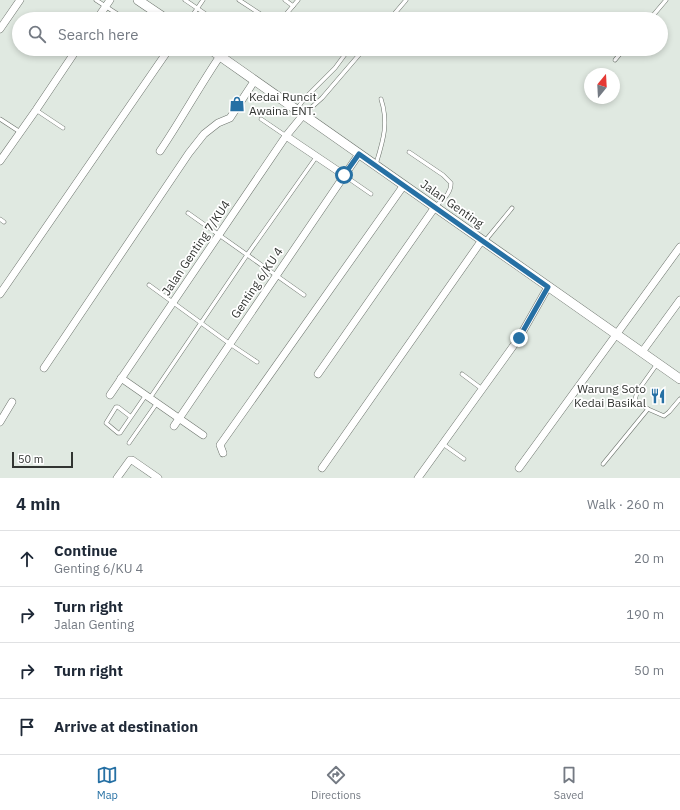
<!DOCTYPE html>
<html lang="en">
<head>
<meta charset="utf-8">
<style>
  body { margin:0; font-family:"IBM Plex Sans",sans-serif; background:#f6f6f7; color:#1f2937 }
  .compass { position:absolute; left:584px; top:68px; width:36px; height:36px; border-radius:50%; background:#fff; box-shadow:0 2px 6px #0003; rotate:18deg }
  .scale { position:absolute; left:12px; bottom:10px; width:61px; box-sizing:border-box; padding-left:4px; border:2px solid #323532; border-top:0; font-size:11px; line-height:14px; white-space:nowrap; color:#323532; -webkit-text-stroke:3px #fff; paint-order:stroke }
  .stop { position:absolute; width:12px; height:12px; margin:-9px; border:3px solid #2670a4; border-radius:50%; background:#fff }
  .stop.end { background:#2670a4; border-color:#fff; box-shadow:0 1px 4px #0008 }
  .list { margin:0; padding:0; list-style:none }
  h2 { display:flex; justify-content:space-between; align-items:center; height:52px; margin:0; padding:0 16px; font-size:17px }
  h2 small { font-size:13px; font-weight:400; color:#747a83 }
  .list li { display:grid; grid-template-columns:26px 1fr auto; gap:12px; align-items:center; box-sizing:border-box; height:56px; padding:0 16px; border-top:1px solid #e0e1e3 }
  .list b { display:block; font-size:15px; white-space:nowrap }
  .list p { margin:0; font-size:13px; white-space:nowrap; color:#747a83 }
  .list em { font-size:13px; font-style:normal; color:#747a83 }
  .icon { flex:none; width:22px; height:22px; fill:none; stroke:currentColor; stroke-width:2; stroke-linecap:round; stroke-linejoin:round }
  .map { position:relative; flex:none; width:680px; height:478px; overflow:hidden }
  .search { position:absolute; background:#fff; box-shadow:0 2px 6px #0003; left:12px; right:12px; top:12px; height:44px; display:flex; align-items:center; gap:10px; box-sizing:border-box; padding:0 14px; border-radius:22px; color:#747a83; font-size:15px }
  .sheet { height:276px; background:#fff }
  nav { display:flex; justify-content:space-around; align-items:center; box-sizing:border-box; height:56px; border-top:1px solid #e0e1e3; background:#fff; font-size:11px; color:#747a83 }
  nav a { display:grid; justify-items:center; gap:2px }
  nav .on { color:#2670a4 }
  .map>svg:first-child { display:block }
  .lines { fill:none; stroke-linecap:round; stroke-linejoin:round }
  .service-casing { stroke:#6d746d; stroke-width:4.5 }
  .minor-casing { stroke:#6d746d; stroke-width:8 }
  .tertiary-casing { stroke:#6d746d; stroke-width:10 }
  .service { stroke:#fff; stroke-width:3.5 }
  .minor { stroke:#fff; stroke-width:7 }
  .tertiary { stroke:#fff; stroke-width:9 }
  .route { stroke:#2670a4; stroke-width:5 }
  .labels { text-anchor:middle; stroke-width:3.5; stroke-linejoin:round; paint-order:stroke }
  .poi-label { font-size:12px; fill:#323532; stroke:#fff; text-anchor:start }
  .street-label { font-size:12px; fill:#323532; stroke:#fff }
</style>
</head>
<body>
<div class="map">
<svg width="680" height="478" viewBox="0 0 680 478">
  <rect width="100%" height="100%" fill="#e0e9e1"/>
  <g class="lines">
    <defs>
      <g id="service">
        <path d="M96,0L125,19"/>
        <path d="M185,0L213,19"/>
        <path d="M239,0L268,19"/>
        <path d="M285,0L293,6"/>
        <path d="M190,19L203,0"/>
        <path d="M282,19L298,0"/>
        <path d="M390,19L406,0"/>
        <path d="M650,19L666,0"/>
        <path d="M615,60L624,49"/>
        <path d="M297,109L304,99L335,68L349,49"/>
        <path d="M36,110L63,128"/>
        <path d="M304,114L322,98L364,49"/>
        <path d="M0,119L20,132"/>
        <path d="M261,119L286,136"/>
        <path d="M409,152L443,175L451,183C451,194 443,199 436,206"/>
        <path d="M376,164C383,141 389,123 381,99"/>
        <path d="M345,176L371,194"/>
        <path d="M188,213L304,295"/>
        <path d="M0,219L4,222"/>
        <path d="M485,241L512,208"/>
        <path d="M149,285L230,344L257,362"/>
        <path d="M657,364L637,392L635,400L648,409L664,416L669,412L680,399"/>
        <path d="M462,374L482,389"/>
        <path d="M150,398L247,255L317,156"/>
        <path d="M131,417L118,407H116L106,423L118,433H120L146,395"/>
        <path d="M129,443L157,403"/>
        <path d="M443,444L464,459"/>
        <path d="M603,464L648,409"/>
      </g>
      <g id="minor">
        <path d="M97,19L110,0"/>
        <path d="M0,29L20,0"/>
        <path d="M286,136L344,175"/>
        <path d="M160,151C181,120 199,87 220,56"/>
        <path d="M0,161L36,110L77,49"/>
        <path d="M0,294L169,49"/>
        <path d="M642,352L680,300"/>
        <path d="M44,368L189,153L204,134L218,123L230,118L255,80"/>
        <path d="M318,374L435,207"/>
        <path d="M121,378L203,435"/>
        <path d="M110,395L286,136L304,114"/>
        <path d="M0,422L12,402"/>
        <path d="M174,426L359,154"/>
        <path d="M223,453L220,445L404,185"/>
        <path d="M322,468L482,240"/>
        <path d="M519,468L680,247"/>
        <path d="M117,478L130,460H132L158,478"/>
        <path d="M418,478L519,338L548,287"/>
      </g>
      <g id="tertiary">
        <path d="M138,0L166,19"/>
        <path d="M210,49L680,379"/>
      </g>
    </defs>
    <use href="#service" class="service-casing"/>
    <use href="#minor" class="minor-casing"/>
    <use href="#tertiary" class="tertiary-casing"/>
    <use href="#service" class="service"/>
    <use href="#minor" class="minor"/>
    <use href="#tertiary" class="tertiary"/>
  </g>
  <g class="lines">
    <path class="route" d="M344,175L359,154L548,287L519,338"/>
  </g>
  <defs>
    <symbol id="shop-bare" viewBox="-9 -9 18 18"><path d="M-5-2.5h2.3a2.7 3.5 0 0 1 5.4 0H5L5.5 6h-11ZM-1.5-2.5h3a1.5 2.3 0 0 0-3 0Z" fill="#2670a4" stroke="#fff" stroke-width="2.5" paint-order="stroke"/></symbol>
    <symbol id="restaurant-bare" viewBox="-9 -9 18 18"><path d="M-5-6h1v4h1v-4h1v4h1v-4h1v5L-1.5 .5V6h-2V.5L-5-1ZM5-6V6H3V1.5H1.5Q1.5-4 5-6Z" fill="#2670a4" stroke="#fff" stroke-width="2.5" paint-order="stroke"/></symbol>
  </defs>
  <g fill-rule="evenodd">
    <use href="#shop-bare" x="226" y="93" width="22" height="22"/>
    <use href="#restaurant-bare" x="647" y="385" width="22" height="22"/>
  </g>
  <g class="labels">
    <g class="poi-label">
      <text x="249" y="101">Kedai Runcit<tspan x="249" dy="14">Awaina ENT.</tspan></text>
      <text x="646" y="393" text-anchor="end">Warung Soto<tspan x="646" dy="14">Kedai Basikal</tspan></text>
    </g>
    <g class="street-label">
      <text transform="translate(452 204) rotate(35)" y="4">Jalan Genting</text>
      <text transform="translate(196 248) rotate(-56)" y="4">Jalan Genting 7/KU4</text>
      <text transform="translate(257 283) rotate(-56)" y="4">Genting 6/KU 4</text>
    </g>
  </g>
</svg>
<svg class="compass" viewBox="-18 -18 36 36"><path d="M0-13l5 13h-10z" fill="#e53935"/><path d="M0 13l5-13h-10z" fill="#747a83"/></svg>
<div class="scale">50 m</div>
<div class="stop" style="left:344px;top:175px"></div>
<div class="stop end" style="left:519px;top:338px"></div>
<div class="search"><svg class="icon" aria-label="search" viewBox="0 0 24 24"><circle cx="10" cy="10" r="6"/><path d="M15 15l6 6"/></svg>Search here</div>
</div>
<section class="sheet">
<h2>4 min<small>Walk · 260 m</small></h2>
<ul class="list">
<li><svg class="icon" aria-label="ahead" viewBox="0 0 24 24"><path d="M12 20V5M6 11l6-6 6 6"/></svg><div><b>Continue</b><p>Genting 6/KU 4</p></div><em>20 m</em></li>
<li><svg class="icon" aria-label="right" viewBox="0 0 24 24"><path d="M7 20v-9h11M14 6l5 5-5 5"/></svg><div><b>Turn right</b><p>Jalan Genting</p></div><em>190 m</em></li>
<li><svg class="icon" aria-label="right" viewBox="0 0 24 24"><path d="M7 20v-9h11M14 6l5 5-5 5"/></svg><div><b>Turn right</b></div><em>50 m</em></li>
<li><svg class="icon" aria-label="arrive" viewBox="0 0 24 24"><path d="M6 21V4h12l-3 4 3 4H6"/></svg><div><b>Arrive at destination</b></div></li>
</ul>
</section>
<nav>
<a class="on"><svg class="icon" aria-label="map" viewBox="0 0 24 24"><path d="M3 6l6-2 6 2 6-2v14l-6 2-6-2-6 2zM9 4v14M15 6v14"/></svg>Map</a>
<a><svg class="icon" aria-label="directions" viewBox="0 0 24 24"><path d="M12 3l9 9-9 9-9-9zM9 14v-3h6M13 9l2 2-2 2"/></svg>Directions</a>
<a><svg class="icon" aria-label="saved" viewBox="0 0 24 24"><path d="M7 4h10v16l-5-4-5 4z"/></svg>Saved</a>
</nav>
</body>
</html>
